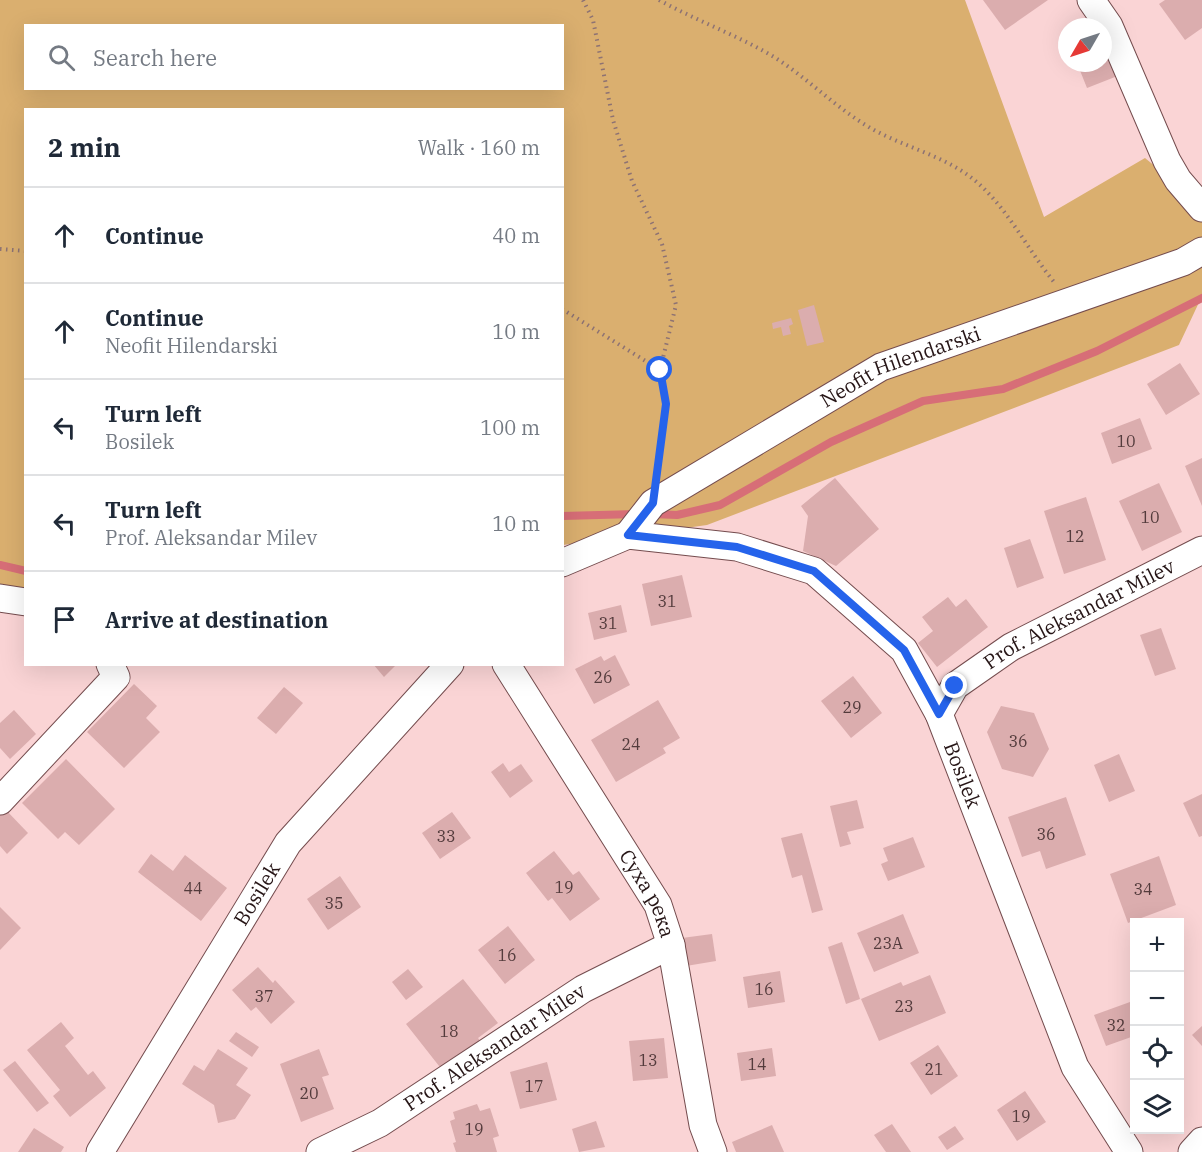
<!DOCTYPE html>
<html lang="en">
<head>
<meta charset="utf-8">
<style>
  body { margin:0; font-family:"IBM Plex Serif",serif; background:#f6f6f7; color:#1f2937 }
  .controls { position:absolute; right:18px; bottom:18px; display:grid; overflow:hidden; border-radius:0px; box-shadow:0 6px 24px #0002 }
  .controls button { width:54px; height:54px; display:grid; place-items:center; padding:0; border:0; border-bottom:2px solid #e0e1e3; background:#fff; color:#1f2937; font:30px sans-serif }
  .compass { position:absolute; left:1058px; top:18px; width:54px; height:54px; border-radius:50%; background:#fff; box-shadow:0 6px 24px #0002; rotate:231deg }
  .stop { position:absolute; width:18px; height:18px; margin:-14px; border:4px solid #2563eb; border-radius:50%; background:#fff }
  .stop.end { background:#2563eb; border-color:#fff; box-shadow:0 2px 6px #0008 }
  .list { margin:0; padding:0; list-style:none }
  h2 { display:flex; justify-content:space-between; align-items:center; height:78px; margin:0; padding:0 24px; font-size:26px }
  h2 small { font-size:20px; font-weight:400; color:#747a83 }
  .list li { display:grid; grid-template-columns:39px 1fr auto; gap:18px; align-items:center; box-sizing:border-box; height:96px; padding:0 24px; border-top:2px solid #e0e1e3 }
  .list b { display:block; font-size:22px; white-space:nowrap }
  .list p { margin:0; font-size:20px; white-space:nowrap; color:#747a83 }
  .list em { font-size:20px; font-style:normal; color:#747a83 }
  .icon { flex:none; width:33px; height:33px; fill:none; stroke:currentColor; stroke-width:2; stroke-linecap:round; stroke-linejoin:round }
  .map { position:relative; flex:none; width:1202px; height:1152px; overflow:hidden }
  .search { position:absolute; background:#fff; box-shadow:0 6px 24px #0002; left:24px; top:24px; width:540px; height:66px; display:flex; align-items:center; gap:15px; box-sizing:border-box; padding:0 21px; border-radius:0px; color:#747a83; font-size:22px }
  .panel { position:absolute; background:#fff; box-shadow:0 6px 24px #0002; left:24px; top:108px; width:540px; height:558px; border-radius:0px }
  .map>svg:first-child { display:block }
  .green { fill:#daaf6f; fill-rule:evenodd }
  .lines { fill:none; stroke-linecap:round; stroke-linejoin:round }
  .stream { stroke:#d76e77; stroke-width:8 }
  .building { fill:#dbadae }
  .minor-casing { stroke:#744c4e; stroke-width:29 }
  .path { stroke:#8d7273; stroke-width:4; stroke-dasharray:1.5 4.5; stroke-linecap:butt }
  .minor { stroke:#fff; stroke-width:27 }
  .route { stroke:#2563eb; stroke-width:8 }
  .labels { text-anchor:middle; stroke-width:5; stroke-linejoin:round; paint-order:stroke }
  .number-label { font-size:16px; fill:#533b3c }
  .street-label { font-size:20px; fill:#261516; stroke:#fae6e7 }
</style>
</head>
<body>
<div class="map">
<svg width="1202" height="1152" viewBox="0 0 1202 1152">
  <rect width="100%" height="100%" fill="#fad4d5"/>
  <path class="green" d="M0,0H965L1044,217L1145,158L1202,205V296L1179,345L707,525L563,545L562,110H26L25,602L0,598ZM26,26H562V88H26Z"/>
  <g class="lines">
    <g class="stream">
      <path d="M651,514L677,515L720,505L831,442L923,401L1003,389L1097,351L1202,298"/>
      <path d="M562,516L636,514"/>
      <path d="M0,565L26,571"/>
    </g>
  </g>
  <g class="building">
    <path d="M983,0H1048L1005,30Z"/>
    <path d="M1165,0H1202V28L1185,40L1159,4Z"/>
    <path d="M1110,48L1120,75L1087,88L1077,63H1103V51Z"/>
    <path d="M814,305L824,342L807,346L798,310Z"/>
    <path d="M791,318L793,324L789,326L791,334L783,336L781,327L773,329L772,323Z"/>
    <path d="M1180,363L1200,394L1166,415L1147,384Z"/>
    <path d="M1140,418L1152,449L1112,464L1101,433Z"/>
    <path d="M1202,458V506L1185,466Z"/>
    <path d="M835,478L879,529L836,566L803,551L808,516L801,506Z"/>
    <path d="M1159,483L1182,532L1142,551L1119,501Z"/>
    <path d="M1086,497L1106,560L1064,574L1044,511Z"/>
    <path d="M1030,539L1044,578L1017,588L1004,548Z"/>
    <path d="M682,575L692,617L651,626L642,584Z"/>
    <path d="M948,597L956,607L966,599L988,627L937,667L918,643L933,631L922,617Z"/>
    <path d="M621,605L627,632L594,640L588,613Z"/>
    <path d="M1161,628L1176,669L1155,676L1140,635Z"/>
    <path d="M615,655L630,685L594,704L575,669L601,656L604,661Z"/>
    <path d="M373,664H397L384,677Z"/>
    <path d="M853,676L882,713L851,738L821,701Z"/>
    <path d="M134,684L157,706L146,718L160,732L124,768L87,732Z"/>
    <path d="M284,687L303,703L276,734L257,718Z"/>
    <path d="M658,700L680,738L663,748L666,753L616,782L591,740Z"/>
    <path d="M1001,706L1034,713L1049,749L1033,777L1002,769L987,732Z"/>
    <path d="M14,710L36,734L10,759L0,748V723Z"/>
    <path d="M1119,754L1135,791L1109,802L1094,765Z"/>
    <path d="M66,759L115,809L79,845L65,832L58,839L22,803Z"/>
    <path d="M503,763L509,772L521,764L533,781L510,798L491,772Z"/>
    <path d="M1202,794V836L1199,837L1183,803Z"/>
    <path d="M1066,797L1086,855L1046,869L1040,851L1022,857L1008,817Z"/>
    <path d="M857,800L864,828L847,832L851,844L840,847L830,806Z"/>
    <path d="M4,808L28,833L7,854L0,846V811Z"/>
    <path d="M452,812L471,838L440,859L422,833Z"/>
    <path d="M802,833L823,910L812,913L802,875L792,878L781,838Z"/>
    <path d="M913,837L925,867L888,881L881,864L888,861L883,848Z"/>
    <path d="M554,851L573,875L579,871L600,899L570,921L552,898L548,901L526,873Z"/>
    <path d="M151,854L173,871L185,855L227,888L201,921L138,872Z"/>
    <path d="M1159,856L1176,905L1128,923L1110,874Z"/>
    <path d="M340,876L361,907L328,930L307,899Z"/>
    <path d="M0,907L21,928L0,950Z"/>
    <path d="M903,914L919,953L874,972L857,933Z"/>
    <path d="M508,926L535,960L505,984L478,950Z"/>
    <path d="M712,934L716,961L686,966L682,938Z"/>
    <path d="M842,942L860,999L846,1004L828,947Z"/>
    <path d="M258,967L273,983L275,980L295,1002L271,1024L256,1007L251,1011L232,990Z"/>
    <path d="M408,969L423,987L406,1000L392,982Z"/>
    <path d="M780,971L785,1002L748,1008L743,977Z"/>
    <path d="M930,975L946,1013L879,1041L861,999L901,982L903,986Z"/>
    <path d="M463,979L498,1023L478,1038L481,1042L443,1071L406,1024Z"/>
    <path d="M1130,1002L1134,1015V1036L1106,1046L1094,1015Z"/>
    <path d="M61,1022L74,1038L65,1046L88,1075L93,1071L106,1088L70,1117L53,1096L60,1090L27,1050Z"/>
    <path d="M1202,1026V1046L1192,1035Z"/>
    <path d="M236,1032L259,1047L252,1057L229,1041Z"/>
    <path d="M664,1038L668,1078L633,1081L629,1041Z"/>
    <path d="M938,1045L958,1076L931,1095L910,1063Z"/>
    <path d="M772,1048L776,1076L741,1081L737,1053Z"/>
    <path d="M218,1049L248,1068L236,1085L251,1095L235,1119L218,1123L214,1105L182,1084L194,1065L204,1071Z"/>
    <path d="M319,1049L329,1075L322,1077L334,1109L301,1122L280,1064Z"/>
    <path d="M15,1061L49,1103L37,1112L3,1070Z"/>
    <path d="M547,1062L557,1100L520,1109L510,1072Z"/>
    <path d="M1025,1091L1046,1122L1017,1141L997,1110Z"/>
    <path d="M477,1104L480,1111L490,1108L499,1136L493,1138L497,1152H456L453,1143L456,1142L450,1121L455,1119L453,1112Z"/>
    <path d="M596,1121L605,1147L579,1152L572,1129Z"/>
    <path d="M892,1124L911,1152H886L874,1135Z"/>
    <path d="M772,1125L784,1152H736L732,1142Z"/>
    <path d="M955,1126L964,1139L947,1150L938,1137Z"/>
    <path d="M34,1128L64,1147L61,1152H18Z"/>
  </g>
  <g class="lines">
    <defs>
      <g id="minor">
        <path d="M1091,0L1109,26L1167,161L1178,180L1202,208"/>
        <path id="s1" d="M628,535L653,503L881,367L1183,262L1202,251"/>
        <path id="s2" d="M562,563L628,535L737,547L814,571L904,650L939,714L1075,1067L1129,1152"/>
        <path d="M0,598L26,602"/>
        <path id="s3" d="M506,664L658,905L671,945L703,1125L713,1152"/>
        <path id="s4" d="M939,714L955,686L1011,647L1202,550"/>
        <path d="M0,801L116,677L110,664"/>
        <path id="s5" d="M100,1152L288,843L450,664"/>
        <path id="s6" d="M320,1152L380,1123L583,989L671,945"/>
        <path d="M1192,1152L1202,1141"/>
      </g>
    </defs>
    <use href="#minor" class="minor-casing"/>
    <g class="path">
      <path d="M583,0L593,20L613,120L632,181L662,244L676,305L660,370L667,404L657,469"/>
      <path d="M659,0C697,21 737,35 774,57C809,79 838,110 874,130C909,149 949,157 979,184C1009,211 1028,250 1054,282"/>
      <path d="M0,249L26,251"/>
      <path d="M562,309L660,370"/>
    </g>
    <use href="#minor" class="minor"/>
  </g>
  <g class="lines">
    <path class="route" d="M660,370L666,404L653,503L628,535L737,547L814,571L904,650L939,714L955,686"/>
  </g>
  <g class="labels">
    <g class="number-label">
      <text x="1126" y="447">10</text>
      <text x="1150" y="523">10</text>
      <text x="1075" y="542">12</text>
      <text x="667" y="607">31</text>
      <text x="608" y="629">31</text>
      <text x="603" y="683">26</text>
      <text x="852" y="713">29</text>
      <text x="1018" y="747">36</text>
      <text x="631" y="750">24</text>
      <text x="1046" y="840">36</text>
      <text x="446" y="842">33</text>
      <text x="564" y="893">19</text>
      <text x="193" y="894">44</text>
      <text x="1143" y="895">34</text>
      <text x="334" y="909">35</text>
      <text x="888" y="949">23А</text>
      <text x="507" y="961">16</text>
      <text x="764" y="995">16</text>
      <text x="264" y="1002">37</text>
      <text x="904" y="1012">23</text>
      <text x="1116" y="1031">32</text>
      <text x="449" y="1037">18</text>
      <text x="648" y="1066">13</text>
      <text x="757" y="1070">14</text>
      <text x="934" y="1075">21</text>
      <text x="534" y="1092">17</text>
      <text x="309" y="1099">20</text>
      <text x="1021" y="1122">19</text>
      <text x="474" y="1135">19</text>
    </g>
    <g class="street-label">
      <text dy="7" stroke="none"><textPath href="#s1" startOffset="324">Neofit Hilendarski</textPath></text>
      <text dy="7" stroke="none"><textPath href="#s4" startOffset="176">Prof. Aleksandar Milev</textPath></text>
      <text dy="7" stroke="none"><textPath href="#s2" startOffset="520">Bosilek</textPath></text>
      <text dy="7" stroke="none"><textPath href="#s3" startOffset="270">Суха река</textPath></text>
      <text dy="7" stroke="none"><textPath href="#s5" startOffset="302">Bosilek</textPath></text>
      <text dy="7" stroke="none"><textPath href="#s6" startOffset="204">Prof. Aleksandar Milev</textPath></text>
    </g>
  </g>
</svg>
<div class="controls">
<button>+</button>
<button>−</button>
<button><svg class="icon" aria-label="locate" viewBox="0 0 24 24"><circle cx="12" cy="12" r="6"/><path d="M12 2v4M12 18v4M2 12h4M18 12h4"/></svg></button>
<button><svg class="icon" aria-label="layers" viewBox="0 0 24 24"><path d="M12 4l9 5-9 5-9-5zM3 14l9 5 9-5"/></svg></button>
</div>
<svg class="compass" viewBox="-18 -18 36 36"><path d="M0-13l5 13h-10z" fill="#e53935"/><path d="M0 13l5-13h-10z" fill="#747a83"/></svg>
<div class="stop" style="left:660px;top:370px"></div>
<div class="stop end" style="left:955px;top:686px"></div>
<div class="search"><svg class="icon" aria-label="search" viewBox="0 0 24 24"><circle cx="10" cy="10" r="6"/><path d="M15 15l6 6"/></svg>Search here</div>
<section class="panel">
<h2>2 min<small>Walk · 160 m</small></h2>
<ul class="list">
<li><svg class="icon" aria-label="ahead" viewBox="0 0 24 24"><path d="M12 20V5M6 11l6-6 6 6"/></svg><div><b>Continue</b></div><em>40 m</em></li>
<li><svg class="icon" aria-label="ahead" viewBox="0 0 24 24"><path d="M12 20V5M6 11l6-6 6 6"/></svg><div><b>Continue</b><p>Neofit Hilendarski</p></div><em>10 m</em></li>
<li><svg class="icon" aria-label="left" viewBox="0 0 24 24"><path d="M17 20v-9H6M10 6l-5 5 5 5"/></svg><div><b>Turn left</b><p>Bosilek</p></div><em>100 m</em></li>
<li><svg class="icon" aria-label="left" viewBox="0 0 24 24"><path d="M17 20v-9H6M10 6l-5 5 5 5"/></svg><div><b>Turn left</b><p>Prof. Aleksandar Milev</p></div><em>10 m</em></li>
<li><svg class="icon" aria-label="arrive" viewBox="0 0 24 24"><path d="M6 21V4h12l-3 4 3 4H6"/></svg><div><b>Arrive at destination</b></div></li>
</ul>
</section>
</div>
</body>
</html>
